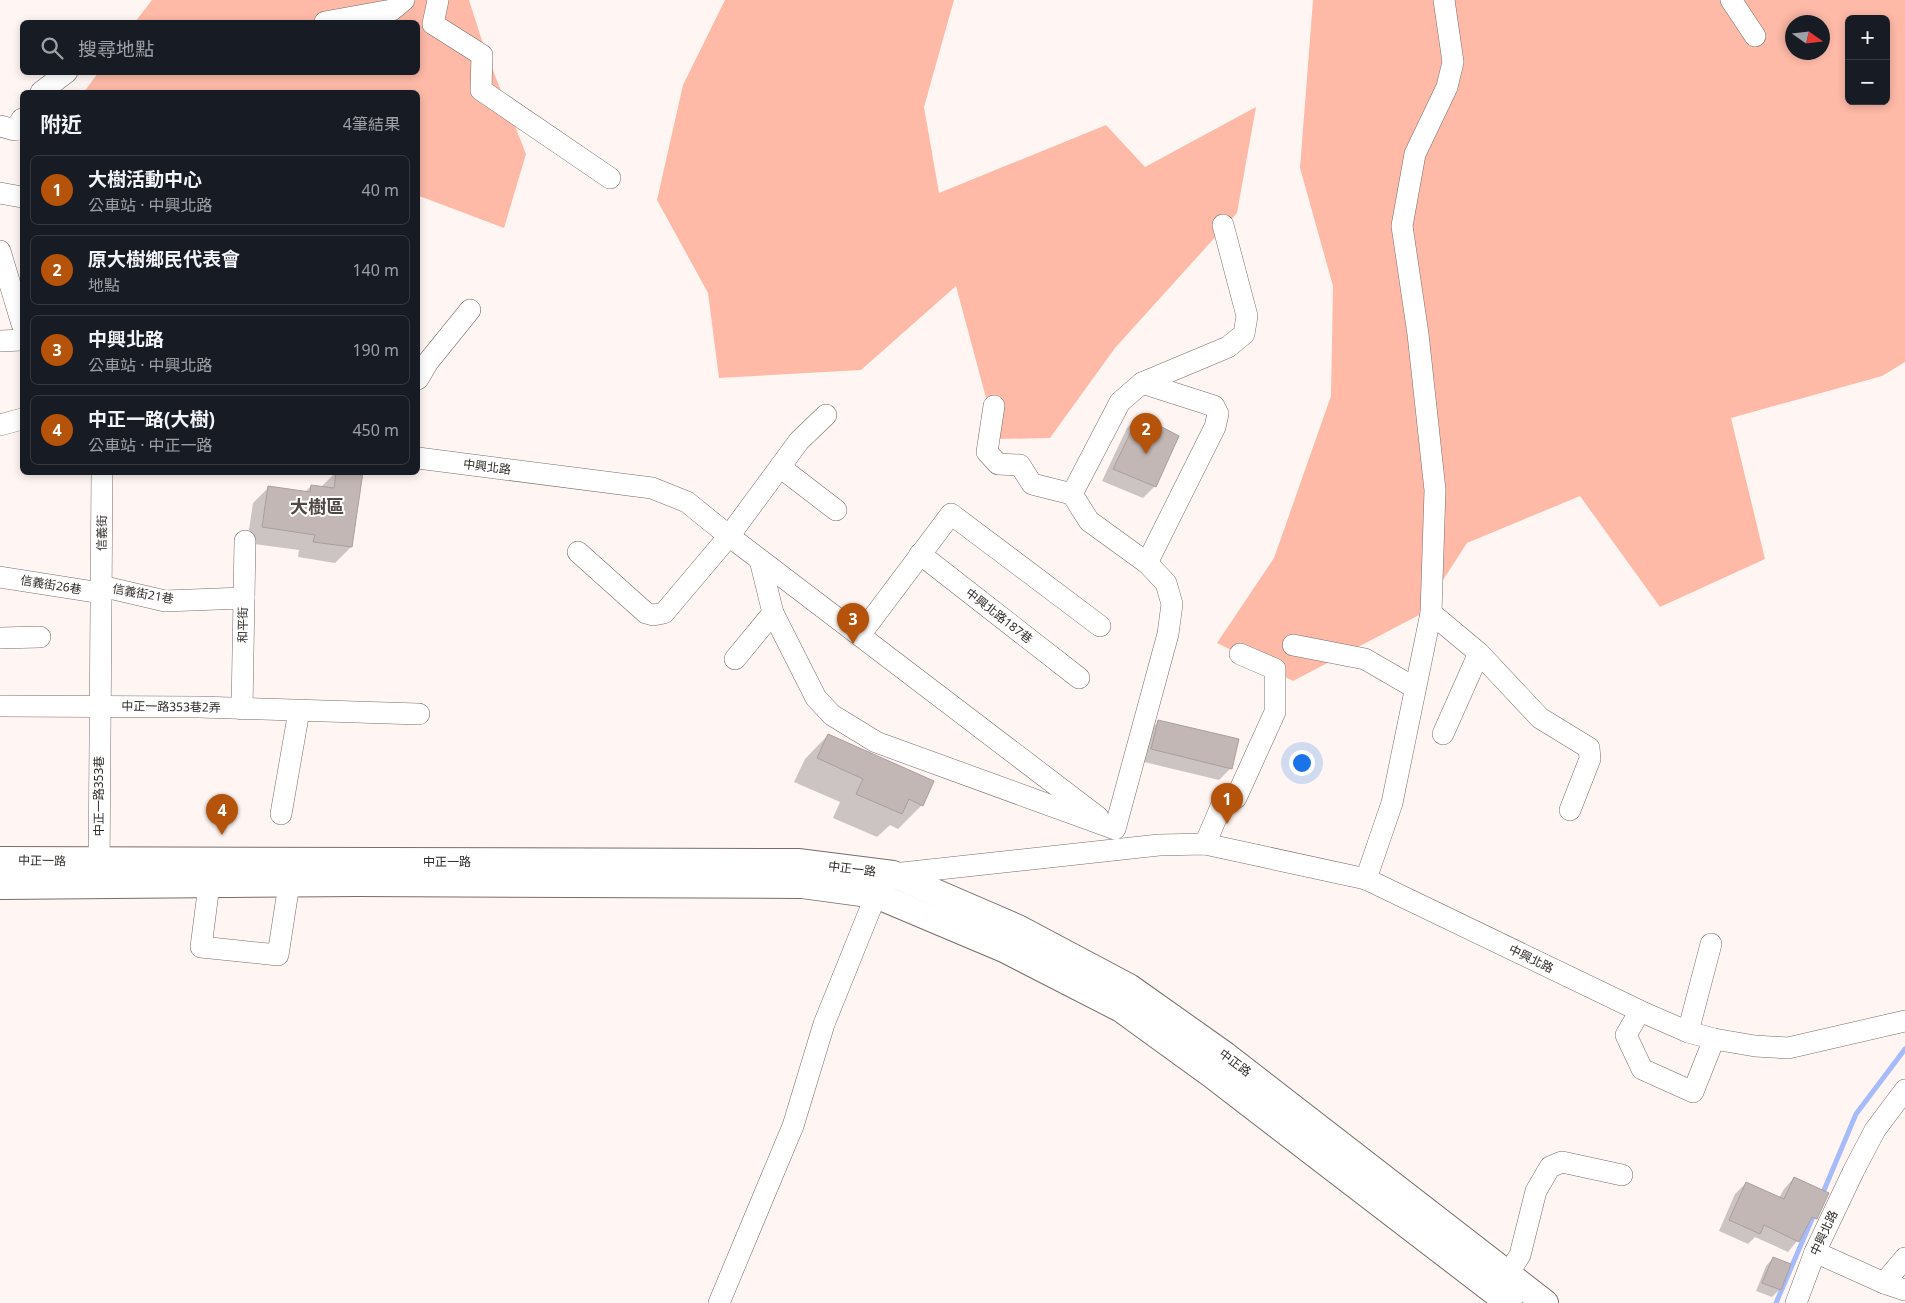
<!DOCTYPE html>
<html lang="zh-TW">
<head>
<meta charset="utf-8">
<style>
  body { margin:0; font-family:"Noto Sans","Noto Sans TC",sans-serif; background:#20242c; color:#f1f3f6 }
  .controls { position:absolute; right:15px; top:15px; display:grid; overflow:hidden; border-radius:8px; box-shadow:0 2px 8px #0003 }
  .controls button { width:45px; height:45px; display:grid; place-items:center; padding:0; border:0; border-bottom:1px solid #363941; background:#171b24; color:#f1f3f6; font:25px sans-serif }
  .compass { position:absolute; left:1785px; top:15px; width:45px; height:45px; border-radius:50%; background:#171b24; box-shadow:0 2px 8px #0003; rotate:104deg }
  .you { position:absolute; left:1301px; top:762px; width:18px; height:18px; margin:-12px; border:4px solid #fff; border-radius:50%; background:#1a73e8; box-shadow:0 0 0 8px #1a73e833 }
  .badge { display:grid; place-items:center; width:32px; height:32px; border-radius:50%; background:#b45309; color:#fff; font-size:16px; font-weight:700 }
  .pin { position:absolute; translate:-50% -41px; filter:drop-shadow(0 1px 2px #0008) }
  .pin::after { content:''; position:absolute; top:26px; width:18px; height:15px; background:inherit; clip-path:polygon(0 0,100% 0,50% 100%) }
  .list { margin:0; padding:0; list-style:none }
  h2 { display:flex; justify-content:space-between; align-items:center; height:65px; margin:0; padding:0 20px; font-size:21px }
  h2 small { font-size:16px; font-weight:400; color:#9ea1a6 }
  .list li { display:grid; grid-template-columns:32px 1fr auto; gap:15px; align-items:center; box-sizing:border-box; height:70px; margin:0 10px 10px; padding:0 10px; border:1px solid #363941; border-radius:8px }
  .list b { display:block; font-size:19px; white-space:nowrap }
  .list p { margin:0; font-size:16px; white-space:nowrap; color:#9ea1a6 }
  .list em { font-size:16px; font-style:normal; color:#9ea1a6 }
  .icon { flex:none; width:28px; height:28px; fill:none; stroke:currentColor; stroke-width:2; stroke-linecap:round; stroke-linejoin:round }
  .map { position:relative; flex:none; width:1905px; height:1303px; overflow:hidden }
  .search { position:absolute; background:#171b24; box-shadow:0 2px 8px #0003; left:20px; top:20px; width:400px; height:55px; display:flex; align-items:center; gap:12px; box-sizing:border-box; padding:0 18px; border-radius:8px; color:#9ea1a6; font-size:19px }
  .panel { position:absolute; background:#171b24; box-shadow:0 2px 8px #0003; left:20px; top:90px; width:400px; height:385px; border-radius:8px }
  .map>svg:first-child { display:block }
  .green { fill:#feb9a7; fill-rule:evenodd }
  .shadow { fill:#0003 }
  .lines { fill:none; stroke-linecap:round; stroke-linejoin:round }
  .stream { stroke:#a6bbf9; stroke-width:5 }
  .building { fill:#c2b7b4; stroke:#a99f9c }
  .minor-casing { stroke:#776d6a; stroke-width:22 }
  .major-casing { stroke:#776d6a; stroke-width:28 }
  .minor { stroke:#fff; stroke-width:21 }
  .major { stroke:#fff; stroke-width:26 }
  .labels { text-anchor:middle; stroke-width:4; stroke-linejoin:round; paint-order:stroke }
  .street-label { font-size:12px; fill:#2f2b29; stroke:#fff }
  .district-label { font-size:18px; font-weight:bold; fill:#514846; stroke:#fff }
</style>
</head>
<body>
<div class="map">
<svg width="1905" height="1303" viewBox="0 0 1905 1303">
  <rect width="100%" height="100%" fill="#fff6f3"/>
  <g class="green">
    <path d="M152,0H469L485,50L526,154L504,228L422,197H418V92H84L98,73L418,72V22H135Z"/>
    <path d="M725,0H954L924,107L939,193L1106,125L1145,167L1256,107L1237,213L1115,348L1050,438L997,439L956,286L861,370L719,378L708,293L657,200L683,85Z"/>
    <path d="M1313,0H1905V362L1882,376L1731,418L1765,559L1660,607L1580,496L1467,543L1421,614L1293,681L1217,643L1274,558L1331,396L1333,286L1300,168ZM1849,19H1886V101H1849ZM1792,22H1822V52H1792Z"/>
  </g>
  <g class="shadow">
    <path d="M1139,416L1155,486L1143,498L1102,481L1127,428Z"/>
    <path d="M336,472L361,474L351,547L335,563L298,557L299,550L247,543L253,503L269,487L305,492L311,486L321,487Z"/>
    <path d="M1159,721L1231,768L1219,780L1140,761L1147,733Z"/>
    <path d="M828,735L922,805L898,829L890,825L877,837L833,818L840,802L794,782L805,759Z"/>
    <path d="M1794,1178L1816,1218L1788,1252L1755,1237L1748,1244L1719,1231L1735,1194L1746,1183L1779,1198L1784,1189Z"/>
    <path d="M1773,1258L1790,1265L1779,1290L1772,1297L1756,1291L1766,1266Z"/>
  </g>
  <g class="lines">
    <g class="stream">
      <path d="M1822,1195L1856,1114L1905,1049"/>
      <path d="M1776,1303L1815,1212"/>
    </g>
  </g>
  <g class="building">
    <path d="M1139,415L1179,436L1156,487L1113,469Z"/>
    <path d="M336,472H363L352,547L313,542L315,535L262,527L268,486L310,492L311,485L334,488Z"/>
    <path d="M1158,720L1239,739L1232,769L1151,749Z"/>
    <path d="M828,734L934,781L923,806L909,799L902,814L856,794L863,779L817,758Z"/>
    <path d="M1794,1177L1829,1193L1817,1219L1812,1217L1799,1242L1764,1225L1760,1234L1729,1220L1746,1182L1784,1199Z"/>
    <path d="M1773,1257L1791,1264L1781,1290L1762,1283Z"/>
  </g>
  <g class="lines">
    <defs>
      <g id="minor">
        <path d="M438,0L433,24L482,55L481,90L610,178"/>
        <path d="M1731,0L1755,36"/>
        <path d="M325,22L392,10L404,0"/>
        <path d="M41,92L67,72"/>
        <path d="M0,126L15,130L22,119"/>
        <path d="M0,193L22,197"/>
        <path d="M0,251L22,324"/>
        <path d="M0,341L22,340"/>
        <path d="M418,379L428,362L470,310"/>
        <path d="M1142,383L1214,406L1218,414L1215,427L1147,563"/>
        <path d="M994,406L987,452L998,464L1020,465L1032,484L1072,494"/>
        <path d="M0,425L22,419"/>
        <path d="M418,458L652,488L687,502L729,536L1098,817"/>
        <path d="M780,467L836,510"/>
        <path d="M578,552L646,613L653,615L664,613L729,536L799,441L826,415"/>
        <path d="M920,554L1079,678"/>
        <path d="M760,560L773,613L816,698L832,715L876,742L1115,829L1168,634L1172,604L1166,583L1147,563L1089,521L1072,494L1120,402L1142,383L1228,347L1244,334L1247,316L1223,225"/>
        <path d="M0,577L101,593"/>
        <path d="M101,586L165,601L244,598"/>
        <path d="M1431,613L1479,653L1540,718L1589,748L1590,759L1570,810"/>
        <path d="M860,635L951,514L1100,626"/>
        <path d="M0,638L40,637"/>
        <path d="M1293,645L1365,659L1415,688"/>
        <path d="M735,659L773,613"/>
        <path d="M0,706L198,707L419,714"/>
        <path d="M242,709L245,541"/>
        <path d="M1443,734L1479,653"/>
        <path d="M281,814L299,711"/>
        <path d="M1205,844L1226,795L1236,798L1275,712V669L1240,654"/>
        <path d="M99,876L102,472"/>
        <path d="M1366,879L1392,803L1431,613L1435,490L1418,334L1402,226L1415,154L1447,87L1453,62L1444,0"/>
        <path d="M209,885L201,947L278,955L289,884"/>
        <path d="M1640,1011L1626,1035L1642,1069L1693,1092L1714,1039"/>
        <path d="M1688,1032L1711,944"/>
        <path d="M1815,1252L1884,1283L1905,1258"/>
        <path d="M1508,1274L1520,1255L1536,1191L1550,1167L1562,1162L1622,1175"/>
        <path d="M1884,1283L1905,1290"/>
        <path d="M719,1303L793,1126L824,1024L876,895L893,874L1159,845L1205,844L1366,879L1640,1011L1688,1032L1714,1039L1755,1046L1788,1048L1905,1021"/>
        <path d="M1796,1303L1815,1252L1854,1170L1875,1130L1905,1090"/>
      </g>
      <g id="major">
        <path d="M0,860L798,862L893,874L1018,928L1129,987L1225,1055L1545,1303"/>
        <path d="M0,886L358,883L802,885L876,895L1004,949L1121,1009L1212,1075L1509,1303"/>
      </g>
    </defs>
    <use href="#minor" class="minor-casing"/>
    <use href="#major" class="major-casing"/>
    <use href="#minor" class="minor"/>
    <use href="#major" class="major"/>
  </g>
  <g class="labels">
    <g class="street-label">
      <text transform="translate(487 467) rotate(7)" y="4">中興北路</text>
      <text transform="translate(102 533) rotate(-89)" y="4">信義街</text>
      <text transform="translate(51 585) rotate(9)" y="4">信義街26巷</text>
      <text transform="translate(143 594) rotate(10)" y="4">信義街21巷</text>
      <text transform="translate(999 616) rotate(38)" y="4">中興北路187巷</text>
      <text transform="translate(243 625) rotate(-89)" y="4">和平街</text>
      <text transform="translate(171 707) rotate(1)" y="4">中正一路353巷2弄</text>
      <text transform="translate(99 796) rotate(-90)" y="4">中正一路353巷</text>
      <text transform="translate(42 861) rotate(1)" y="4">中正一路</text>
      <text x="447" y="866">中正一路</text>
      <text transform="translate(852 869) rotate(7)" y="4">中正一路</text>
      <text transform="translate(1531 959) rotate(26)" y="4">中興北路</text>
      <text transform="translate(1235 1063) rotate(37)" y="4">中正路</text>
      <text transform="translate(1824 1233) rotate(-65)" y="4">中興北路</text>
    </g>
    <g class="district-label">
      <text x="317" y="513">大樹區</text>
    </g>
  </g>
</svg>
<div class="controls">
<button>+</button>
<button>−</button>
</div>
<svg class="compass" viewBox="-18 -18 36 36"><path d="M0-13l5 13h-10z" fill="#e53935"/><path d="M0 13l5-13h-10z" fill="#9ea1a6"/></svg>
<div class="you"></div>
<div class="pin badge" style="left:1227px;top:824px">1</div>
<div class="pin badge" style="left:1146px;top:454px">2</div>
<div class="pin badge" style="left:853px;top:644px">3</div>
<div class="pin badge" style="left:222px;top:835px">4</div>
<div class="search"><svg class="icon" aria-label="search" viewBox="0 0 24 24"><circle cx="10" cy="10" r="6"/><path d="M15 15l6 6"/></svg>搜尋地點</div>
<section class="panel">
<h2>附近<small>4筆結果</small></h2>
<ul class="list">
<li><span class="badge">1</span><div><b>大樹活動中心</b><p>公車站 · 中興北路</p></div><em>40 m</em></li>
<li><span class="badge">2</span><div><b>原大樹鄉民代表會</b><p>地點</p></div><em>140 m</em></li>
<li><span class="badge">3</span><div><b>中興北路</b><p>公車站 · 中興北路</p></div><em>190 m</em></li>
<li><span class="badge">4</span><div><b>中正一路(大樹)</b><p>公車站 · 中正一路</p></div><em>450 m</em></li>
</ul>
</section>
</div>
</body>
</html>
